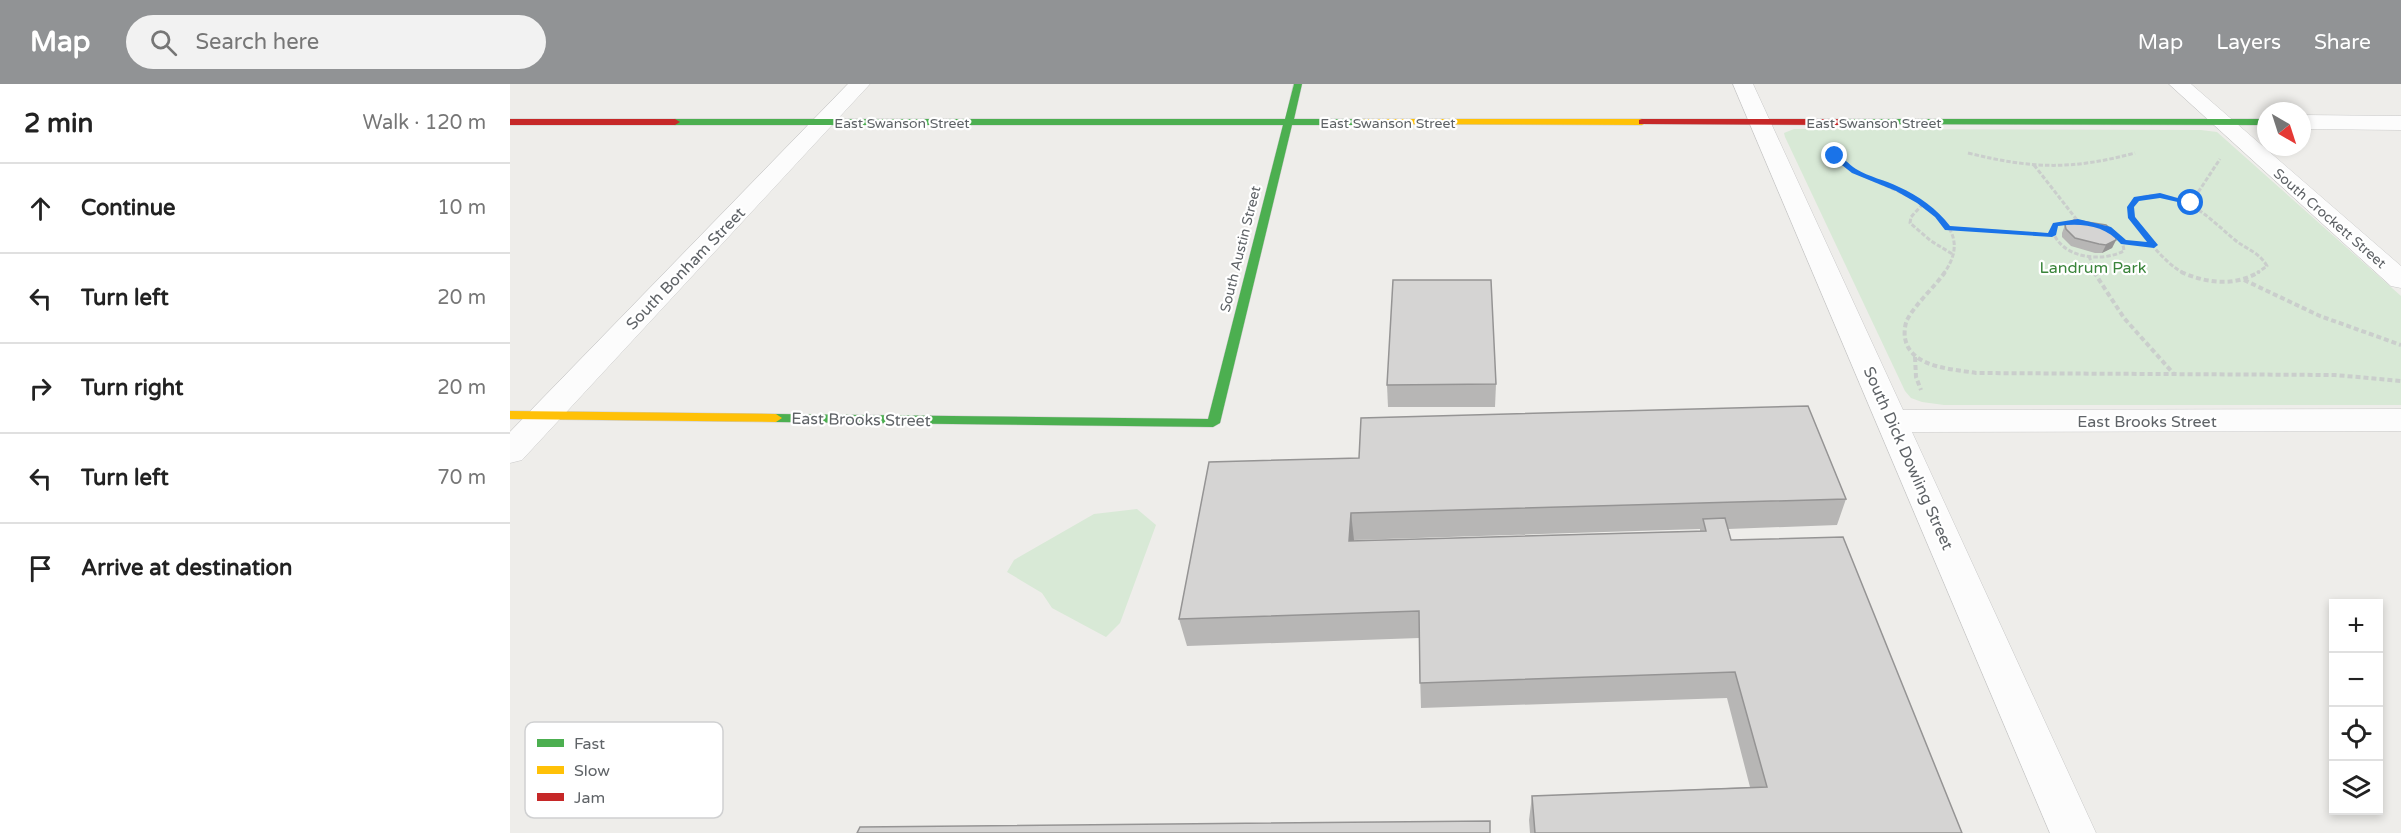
<!DOCTYPE html>
<html lang="en">
<head>
<meta charset="utf-8">
<style>
  body { margin:0; font-family:"Varela Round",sans-serif; background:#f2f2f2; color:#222 }
  .controls { position:absolute; right:18px; bottom:18px; display:grid; overflow:hidden; border-radius:0px; box-shadow:0 3px 9px #0003 }
  .controls button { width:54px; height:54px; display:grid; place-items:center; padding:0; border:0; border-bottom:2px solid #e0e0e0; background:#fff; color:#222; font:30px sans-serif }
  .compass { position:absolute; left:1747px; top:18px; width:54px; height:54px; border-radius:50%; background:#fff; box-shadow:0 3px 9px #0003; rotate:141deg }
  .stop { position:absolute; width:18px; height:18px; margin:-14px; border:4px solid #1a73e8; border-radius:50%; background:#fff }
  .stop.end { background:#1a73e8; border-color:#fff; box-shadow:0 2px 6px #0008 }
  .list { margin:0; padding:0; list-style:none }
  h2 { display:flex; justify-content:space-between; align-items:center; height:78px; margin:0; padding:0 24px; font-size:26px }
  h2 small { font-size:20px; font-weight:400; color:#767676 }
  .list li { display:grid; grid-template-columns:39px 1fr auto; gap:18px; align-items:center; box-sizing:border-box; height:90px; padding:0 24px; border-top:2px solid #e0e0e0 }
  .list b { display:block; font-size:22px; white-space:nowrap }
  .list em { font-size:20px; font-style:normal; color:#767676 }
  .icon { flex:none; width:33px; height:33px; fill:none; stroke:currentColor; stroke-width:2; stroke-linecap:round; stroke-linejoin:round }
  .map { position:relative; flex:none; width:1891px; height:749px; overflow:hidden }
  header { display:flex; align-items:center; gap:36px; box-sizing:border-box; height:84px; padding:0 30px; background:#919395; color:#fff }
  header strong { font-size:28px }
  nav { display:flex; gap:33px; margin-inline-start:auto; font-size:21px }
  .search { width:420px; height:54px; background:#f2f2f2; display:flex; align-items:center; gap:15px; box-sizing:border-box; padding:0 21px; border-radius:33px; color:#767676; font-size:22px }
  main { display:flex }
  aside { flex:1; background:#fff }
  .map>svg:first-child { display:block }
  .green { fill:#d8e9d6 }
  .lines { fill:none; stroke-linecap:round; stroke-linejoin:round }
  .street-casing { stroke:#c9c9c9; stroke-width:1 }
  .fast-casing { stroke:#cbcbcb; stroke-width:1 }
  .slow-casing { stroke:#cbcbcb; stroke-width:1 }
  .jam-casing { stroke:#cbcbcb; stroke-width:1 }
  .path-far1 { stroke:#cacecc; stroke-width:3; stroke-dasharray:4.5 2; stroke-linecap:butt }
  .path { stroke:#cacecc; stroke-width:4; stroke-dasharray:5 3; stroke-linecap:butt }
  .street { fill:#fcfcfc; fill-rule:evenodd }
  .fast { fill:#4caf50; fill-rule:evenodd }
  .slow { fill:#ffc107; fill-rule:evenodd }
  .jam { fill:#c62828; fill-rule:evenodd }
  .wall { fill:#b7b6b5; fill-rule:evenodd }
  .shaded-wall { fill:#959494 }
  .building { fill:#d5d4d3; stroke:#959494; stroke-width:1.5 }
  .route { fill:#1a73e8 }
  .labels { text-anchor:middle; stroke-width:4.5; stroke-linejoin:round; paint-order:stroke }
  .far-street-label { font-size:14px; fill:#5f6367; stroke:#fff }
  .park-label { font-size:16px; fill:#39843a; stroke:#fff }
  .street-label { font-size:16px; fill:#5f6367; stroke:#fff }
  .key { fill:#fff; stroke:#cfd0d1; stroke-width:1.5 }
  .key-label { font-size:16px; fill:#5f6367 }
</style>
</head>
<body>
<header>
<strong>Map</strong>
<div class="search"><svg class="icon" aria-label="search" viewBox="0 0 24 24"><circle cx="10" cy="10" r="6"/><path d="M15 15l6 6"/></svg>Search here</div>
<nav><a>Map</a><a>Layers</a><a>Share</a></nav>
</header>
<main>
<aside>
<h2>2 min<small>Walk · 120 m</small></h2>
<ul class="list">
<li><svg class="icon" aria-label="ahead" viewBox="0 0 24 24"><path d="M12 20V5M6 11l6-6 6 6"/></svg><div><b>Continue</b></div><em>10 m</em></li>
<li><svg class="icon" aria-label="left" viewBox="0 0 24 24"><path d="M17 20v-9H6M10 6l-5 5 5 5"/></svg><div><b>Turn left</b></div><em>20 m</em></li>
<li><svg class="icon" aria-label="right" viewBox="0 0 24 24"><path d="M7 20v-9h11M14 6l5 5-5 5"/></svg><div><b>Turn right</b></div><em>20 m</em></li>
<li><svg class="icon" aria-label="left" viewBox="0 0 24 24"><path d="M17 20v-9H6M10 6l-5 5 5 5"/></svg><div><b>Turn left</b></div><em>70 m</em></li>
<li><svg class="icon" aria-label="arrive" viewBox="0 0 24 24"><path d="M6 21V4h12l-3 4 3 4H6"/></svg><div><b>Arrive at destination</b></div></li>
</ul>
</aside>
<div class="map">
<svg width="1891" height="749" viewBox="0 0 1891 749">
  <rect width="100%" height="100%" fill="#eeedea"/>
  <g class="green">
    <path d="M1284,45L1691,46L1707,48L1891,212V321H1434L1412,318L1401,314L1395,307L1275,53L1274,49Z"/>
    <path d="M627,425L646,441L610,539L596,553L542,524L532,509L497,488L504,476L584,430Z"/>
  </g>
  <g class="lines">
    <defs>
      <g id="street">
        <path d="M338,0H360L12,376L0,379V348Z"/>
        <path d="M1223,0H1243L1393,326L1891,325V347L1402,348L1586,749H1540Z"/>
        <path d="M1659,0H1681L1891,182V204L1881,202Z"/>
        <path d="M1792,31L1891,32V46L1792,45Z"/>
      </g>
      <g id="fast">
        <path d="M784,0H792L784,35H855L860,38L855,41H782L710,339L703,343L266,338L260,334L266,330L698,335L773,41H165L160,38L165,35H775Z"/>
        <path d="M1331,35H1756V41L1328,40V36Z"/>
      </g>
      <g id="slow">
        <path d="M855,35H1132L1137,38L1132,41L852,40V36Z"/>
        <path d="M0,327L266,330L272,334L266,338L0,335Z"/>
      </g>
      <g id="jam">
        <path d="M0,35H165L170,38L165,41H0Z"/>
        <path d="M1132,35H1331L1336,38L1331,41L1129,40V36Z"/>
      </g>
    </defs>
    <use href="#street" class="street-casing"/>
    <use href="#fast" class="fast-casing"/>
    <use href="#slow" class="slow-casing"/>
    <use href="#jam" class="jam-casing"/>
    <g class="path-far1">
      <path d="M1322,66C1329,75 1336,82 1346,88C1382,107 1475,132 1434,189"/>
      <path d="M1458,69C1523,85 1561,86 1625,69"/>
      <path d="M1524,81L1567,136"/>
      <path d="M1681,119L1710,75"/>
      <path d="M1413,120L1401,133L1400,139L1421,157L1444,171"/>
      <path d="M1564,137C1585,140 1612,142 1614,167C1590,179 1550,174 1542,145L1546,141Z"/>
      <path d="M1439,144L1542,151"/>
      <path d="M1614,158L1643,161"/>
      <path d="M1579,172L1585,189"/>
      <path d="M1674,189C1655,181 1624,142 1620,122C1628,112 1637,111 1649,112C1682,114 1701,136 1725,156C1736,165 1749,168 1757,182L1747,189"/>
    </g>
    <g class="path">
      <path d="M1435,188C1424,204 1406,219 1397,236C1395,240 1394,249 1395,254C1400,284 1443,285 1466,289L1825,291L1891,297"/>
      <path d="M1584,188L1614,234L1663,289"/>
      <path d="M1671,188C1696,199 1724,203 1749,188"/>
      <path d="M1734,196L1810,232L1891,261"/>
      <path d="M1405,273L1406,293L1411,306"/>
    </g>
    <use href="#street" class="street"/>
    <use href="#fast" class="fast"/>
    <use href="#slow" class="slow"/>
    <use href="#jam" class="jam"/>
  </g>
  <g class="wall">
    <path d="M1555,141L1606,156L1602,164L1592,169H1585L1561,162L1552,153V149Z"/>
    <path d="M986,300L985,323H878L877,301Z"/>
    <path d="M699,378L1336,415L1327,441L1218,445L1221,456L1452,749H1020L1019,736L1022,712L1240,703L1217,614L911,624L909,554L677,562L669,535ZM1190,445V447L844,457V456Z"/>
  </g>
  <g class="shaded-wall">
    <path d="M1606,156L1602,164L1592,169L1596,161Z"/>
    <path d="M841,429L844,456L842,484L839,457Z"/>
  </g>
  <g class="building">
    <path d="M1564,136L1596,141L1606,149V156L1596,161L1589,160L1565,154L1556,145L1555,141Z"/>
    <path d="M883,196H981L986,300L877,301Z"/>
    <path d="M1298,322L1336,415L841,429L839,457L1196,447L1193,435L1215,434L1221,456L1333,453L1452,749H1025L1022,712L1257,703L1225,588L910,599L909,527L669,535L699,378L849,374L851,334Z"/>
    <path d="M980,737V749H347L350,743Z"/>
  </g>
  <path class="route" d="M1323,71C1332,71 1338,80 1346,85C1359,93 1375,96 1389,103C1409,112 1427,125 1440,142L1538,149L1543,139L1568,135L1601,143L1616,156L1637,158L1618,134L1617,123L1624,113L1650,109L1685,119L1681,121L1650,114L1629,117L1624,123L1625,133L1648,161L1644,164L1611,160C1595,141 1571,139 1548,142L1546,151L1542,153L1435,146L1425,133L1407,119L1386,107L1342,89L1323,74Z"/>
  <g class="labels">
    <g class="far-street-label">
      <text x="392" y="44">East Swanson Street</text>
      <text x="878" y="44">East Swanson Street</text>
      <text x="1364" y="44">East Swanson Street</text>
      <text transform="translate(1820 134) rotate(41)" y="5">South Crockett Street</text>
      <text transform="translate(730 165) rotate(-76)" y="5">South Austin Street</text>
    </g>
    <g class="park-label">
      <text x="1583" y="189">Landrum Park</text>
    </g>
    <g class="street-label">
      <text transform="translate(175 184) rotate(-46)" y="6">South Bonham Street</text>
      <text transform="translate(351 335) rotate(1)" y="6">East Brooks Street</text>
      <text x="1637" y="343">East Brooks Street</text>
      <text transform="translate(1399 374) rotate(66)" y="6">South Dick Dowling Street</text>
    </g>
  </g>
  <rect x="15" y="638" width="198" height="96" rx="9" class="key"/>
  <rect x="27" y="655" width="27" height="8" fill="#4caf50"/>
  <rect x="27" y="682" width="27" height="8" fill="#ffc107"/>
  <rect x="27" y="709" width="27" height="8" fill="#c62828"/>
  <g class="key-label">
    <text x="64" y="665">Fast</text>
    <text x="64" y="692">Slow</text>
    <text x="64" y="719">Jam</text>
  </g>
</svg>
<div class="controls">
<button>+</button>
<button>−</button>
<button><svg class="icon" aria-label="locate" viewBox="0 0 24 24"><circle cx="12" cy="12" r="6"/><path d="M12 2v4M12 18v4M2 12h4M18 12h4"/></svg></button>
<button><svg class="icon" aria-label="layers" viewBox="0 0 24 24"><path d="M12 4l9 5-9 5-9-5zM3 14l9 5 9-5"/></svg></button>
</div>
<svg class="compass" viewBox="-18 -18 36 36"><path d="M0-13l5 13h-10z" fill="#e53935"/><path d="M0 13l5-13h-10z" fill="#767676"/></svg>
<div class="stop" style="left:1681px;top:119px"></div>
<div class="stop end" style="left:1325px;top:72px"></div>
</div>
</main>
</body>
</html>
